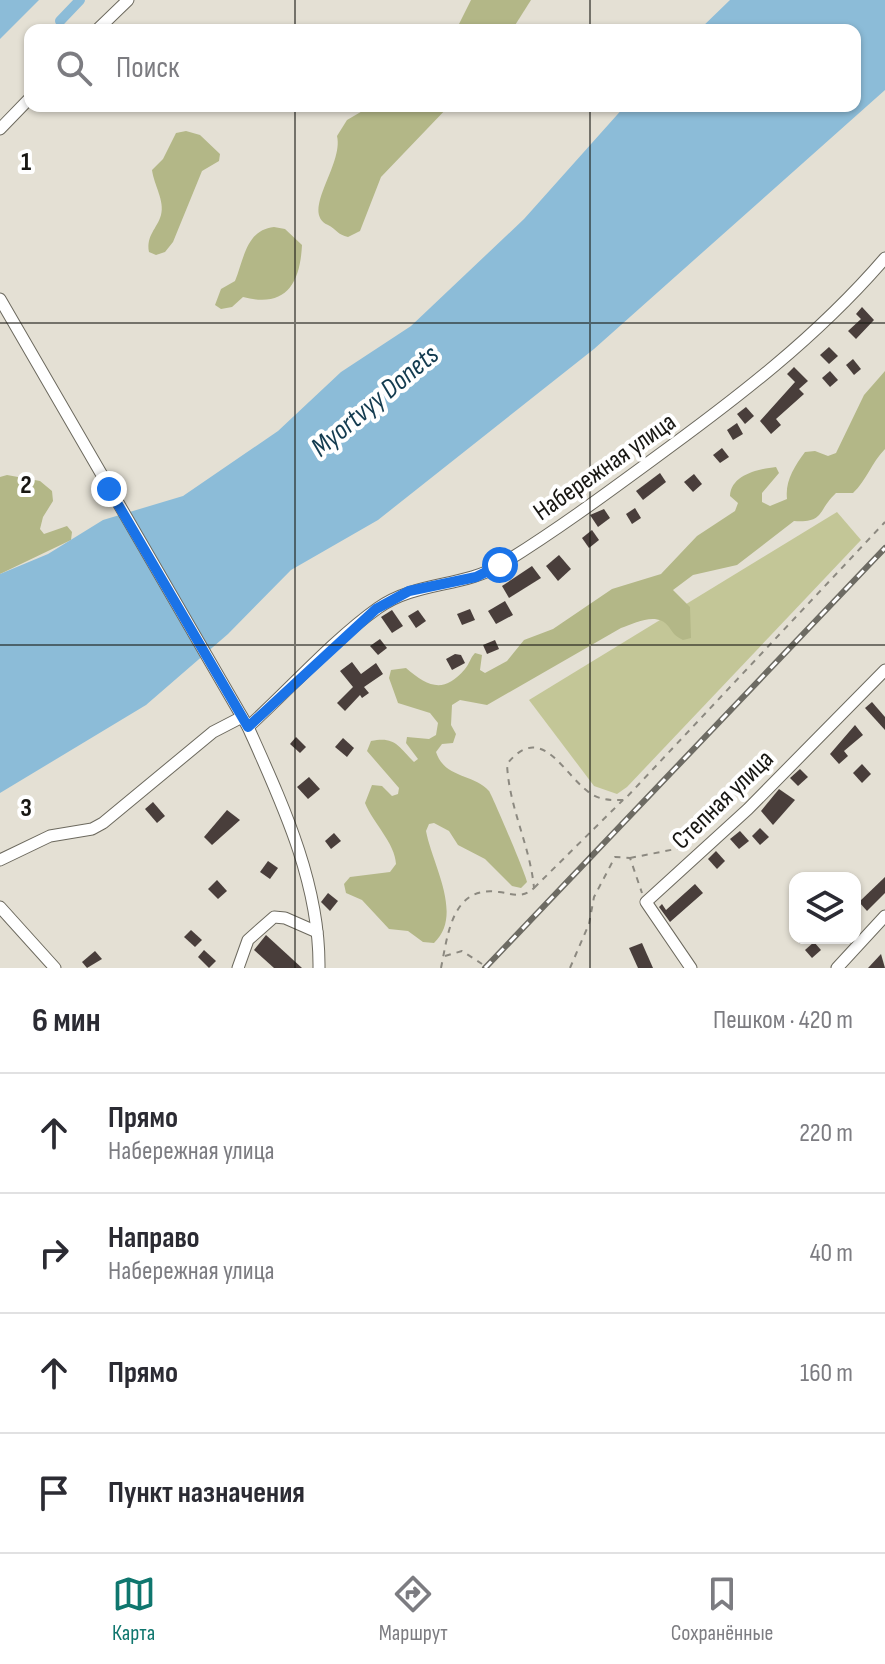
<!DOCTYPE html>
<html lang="ru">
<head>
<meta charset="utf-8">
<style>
  body { margin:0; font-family:"Sofia Sans Condensed",sans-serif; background:#f2f2f3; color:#2b2b33 }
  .controls { position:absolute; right:24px; bottom:24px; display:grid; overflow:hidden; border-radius:16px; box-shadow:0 2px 6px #0004 }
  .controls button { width:72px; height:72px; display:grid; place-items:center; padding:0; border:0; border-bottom:2px solid #e1e1e2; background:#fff; color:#2b2b33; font:40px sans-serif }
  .stop { position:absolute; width:24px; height:24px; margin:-18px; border:6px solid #1a73e8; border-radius:50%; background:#fff }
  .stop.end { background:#1a73e8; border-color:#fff; box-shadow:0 2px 8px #0008 }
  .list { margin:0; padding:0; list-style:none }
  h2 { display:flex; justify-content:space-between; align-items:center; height:104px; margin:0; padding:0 32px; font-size:34px }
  h2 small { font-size:26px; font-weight:400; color:#7c7c81 }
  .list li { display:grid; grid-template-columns:52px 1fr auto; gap:24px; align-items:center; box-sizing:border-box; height:120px; padding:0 32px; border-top:2px solid #e1e1e2 }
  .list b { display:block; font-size:30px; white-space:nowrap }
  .list p { margin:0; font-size:26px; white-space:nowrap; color:#7c7c81 }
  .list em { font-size:26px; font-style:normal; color:#7c7c81 }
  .icon { flex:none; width:44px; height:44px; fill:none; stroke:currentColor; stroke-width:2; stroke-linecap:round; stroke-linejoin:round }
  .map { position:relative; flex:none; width:885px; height:968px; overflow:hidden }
  .search { position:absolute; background:#fff; box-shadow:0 2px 6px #0004; left:24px; right:24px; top:24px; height:88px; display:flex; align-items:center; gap:20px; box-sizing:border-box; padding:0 28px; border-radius:16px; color:#7c7c81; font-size:30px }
  .sheet { height:584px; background:#fff }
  nav { display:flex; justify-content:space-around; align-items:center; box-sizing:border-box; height:112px; border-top:2px solid #e1e1e2; background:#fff; font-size:22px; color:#7c7c81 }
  nav a { display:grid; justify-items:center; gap:4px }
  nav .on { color:#0f766e }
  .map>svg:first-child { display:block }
  .green { fill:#c3c697 }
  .forest { fill:#b3b787 }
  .water { fill:#8cbcd8 }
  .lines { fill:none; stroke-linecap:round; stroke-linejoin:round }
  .canal { stroke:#8cbcd8; stroke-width:10 }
  .building { fill:#493e3b }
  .minor-casing { stroke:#6c695e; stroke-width:13 }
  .path { stroke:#8c8980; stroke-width:2; stroke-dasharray:6 6; stroke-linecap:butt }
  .minor { stroke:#fff; stroke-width:11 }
  .rail-casing { stroke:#6d6b63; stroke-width:6 }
  .rail { stroke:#fff; stroke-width:3; stroke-dasharray:9; stroke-linecap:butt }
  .route { stroke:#1a73e8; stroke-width:10 }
  .grid { fill:none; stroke:#181713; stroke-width:2; stroke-opacity:0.55 }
  .labels { text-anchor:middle; stroke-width:8; stroke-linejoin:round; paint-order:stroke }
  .street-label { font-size:26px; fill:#181713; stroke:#fff }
  .water-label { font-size:28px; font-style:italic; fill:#133b4f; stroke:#fff }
  .grid-label { font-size:26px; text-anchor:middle; font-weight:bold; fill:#181713; stroke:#fff; stroke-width:8; stroke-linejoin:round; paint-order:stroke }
</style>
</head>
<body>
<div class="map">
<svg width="885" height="968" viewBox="0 0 885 968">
  <rect width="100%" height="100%" fill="#e4e0d4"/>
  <path class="green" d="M837,512L861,540L627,787L617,794L594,786L529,700Z"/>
  <g class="forest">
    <path d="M471,0H531L512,30H456Z"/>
    <path d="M371,106H449L381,177L360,231L348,237C338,235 336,229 328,225C300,212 344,165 337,136L347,120Z"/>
    <path d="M186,131L200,135L220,154L219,161L202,171L173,242L165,252L156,255L149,252C146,235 157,229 161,215C165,201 154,185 152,170L163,159L176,133Z"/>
    <path d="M274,227L285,229L302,245C300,285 285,308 243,297L232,307L221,309L215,305L221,289L235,281C244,259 246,230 274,227Z"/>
    <path d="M885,371V449C871,463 867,480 853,493H836C817,511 825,523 794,521L737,565L693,575L673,590L690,607L691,638L683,640C675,636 674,634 669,627C657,611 636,623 621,628L487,705L460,700L452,705L451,725L456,734L453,743L442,744L436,752C445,779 473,773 489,791C492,795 527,877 527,882L521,888L512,886L485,859L458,845L449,831L434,823L429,824L426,831C432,864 464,915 434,943L423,942L408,931L389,929L362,900L346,893L344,884L350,877L390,872L396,864C395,843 373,823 365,803L372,785L382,786L392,796L398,794L399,788L367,751L371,741C395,736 398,746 414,762L418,759L406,743L407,737L429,739L436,735L438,723L430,713L398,703L389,678L391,670L406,668C428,687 444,694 465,669C470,663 470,658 475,653L482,655L480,670L485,673L507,661L524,640L553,629L612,589L661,574L697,536L735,511L738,503L730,496C731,475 758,469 776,467L779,473L762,493V502L770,506L787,499C785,481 794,467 805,452L815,451L828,456L836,453L864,395Z"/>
    <path d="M7,475L40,481L52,491L53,501L43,517L40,529L44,534L67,526L72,532L71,540L0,574V477Z"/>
  </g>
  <g class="water">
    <path d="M0,0H39L0,39Z"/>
    <path d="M730,0H885V90L594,349L378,520L291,570L228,634L146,705L0,793V574L48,554L103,520L183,496L278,431L341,372L411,326L524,219L625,106H855V30H699Z"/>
  </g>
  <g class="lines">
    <path class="canal" d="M60,21L80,0"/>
  </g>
  <g class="building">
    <path d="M862,307L874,320L856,339L848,331L861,319L856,314Z"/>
    <path d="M829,347L838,356L829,364L820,355Z"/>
    <path d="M853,359L861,369L854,375L846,365Z"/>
    <path d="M794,367L808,381L799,389L804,394L776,419L781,425L771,434L760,421L795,382L787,374Z"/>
    <path d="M830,371L838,380L830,387L822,378Z"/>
    <path d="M746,407L754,416L745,424L737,414Z"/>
    <path d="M737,423L743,434L733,440L727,430Z"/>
    <path d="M722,448L729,457L720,463L713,455Z"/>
    <path d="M660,473L666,482L643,500L636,491Z"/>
    <path d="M694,474L702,484L693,492L684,482Z"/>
    <path d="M635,508L641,518L632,524L626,514Z"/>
    <path d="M604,509L610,518L598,527L590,515Z"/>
    <path d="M592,530L599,540L589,548L582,538Z"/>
    <path d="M559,555L571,569L558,581L546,566Z"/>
    <path d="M532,566L541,578L509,598L502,586Z"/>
    <path d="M505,601L513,615L496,624L488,611Z"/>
    <path d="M470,609L475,620L462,625L457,614Z"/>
    <path d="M392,610L403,626L392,633L381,617Z"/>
    <path d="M418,610L426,621L416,628L408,616Z"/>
    <path d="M380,639L387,648L378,655L370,646Z"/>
    <path d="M495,640L499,649L487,654L483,645Z"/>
    <path d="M455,654L461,655L465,663L452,670L446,659Z"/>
    <path d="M352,662L361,674L376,663L383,674L364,687L369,693L362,698L360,695L345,711L337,703L353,687L340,671Z"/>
    <path d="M872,702L885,717V730L865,708Z"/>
    <path d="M855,725L863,735L844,751L848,756L839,764L830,754Z"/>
    <path d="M296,737L306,747L300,753L290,744Z"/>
    <path d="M343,738L354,748L347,757L335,747Z"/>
    <path d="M862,764L871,774L862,783L853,773Z"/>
    <path d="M800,769L808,777L798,786L790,778Z"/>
    <path d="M309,777L320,789L308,799L297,787Z"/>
    <path d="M779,789L795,800L773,825L761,811Z"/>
    <path d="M153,802L165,816L157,823L145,809Z"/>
    <path d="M227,810L240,820L212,845L204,837Z"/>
    <path d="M760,828L769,837L760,845L752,836Z"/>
    <path d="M740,831L749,841L739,849L730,839Z"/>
    <path d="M334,833L341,841L331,849L325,841Z"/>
    <path d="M716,851L725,861L717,869L708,859Z"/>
    <path d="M268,861L278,868L270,879L260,872Z"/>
    <path d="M885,877V893L867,911L859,902Z"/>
    <path d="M217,880L227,891L218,899L208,889Z"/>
    <path d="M695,884L703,893L670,922L659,907L662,904L666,910Z"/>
    <path d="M328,893L338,901L330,911L321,902Z"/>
    <path d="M191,930L202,940L195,947L184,937Z"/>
    <path d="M266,935L302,968H274L254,950Z"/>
    <path d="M814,942L821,950L812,958L805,950Z"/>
    <path d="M642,943L653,968H638L629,948Z"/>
    <path d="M204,950L216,961L209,968L198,957Z"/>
    <path d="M95,951L102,959L87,968L82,962Z"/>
    <path d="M881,954L885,968H868Z"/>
  </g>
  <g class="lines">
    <defs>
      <g id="minor">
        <path d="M97,30L128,0"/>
        <path d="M0,129L30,98"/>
        <path d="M0,299L248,727C282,803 320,883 319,968"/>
        <path d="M248,727C289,690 333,640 378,608C416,581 463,588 502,564C554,532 603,496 652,460C736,399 817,337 885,258"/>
        <path d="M0,860L50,836L92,829L103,823L213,732L242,717"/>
        <path d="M0,907L55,968"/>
        <path d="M238,968L248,940L274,917L285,918L317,932"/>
        <path d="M691,968L646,902L748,809L885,670"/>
        <path d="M837,968L885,916"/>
      </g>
    </defs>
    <use href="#minor" class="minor-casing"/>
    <g class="path">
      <path d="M630,858L691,846"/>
      <path d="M534,888L623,800"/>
      <path d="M445,956L462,951L482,964"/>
      <path d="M441,968C448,934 452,885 499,892C514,894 522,899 534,888C530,845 509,808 507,764C543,719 565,779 593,795C604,801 613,800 624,800L885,522"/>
      <path d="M570,968L589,924L594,897L615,857L630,858L642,893"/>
    </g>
    <use href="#minor" class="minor"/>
    <defs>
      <path id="rail" d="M485,968L885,548"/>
    </defs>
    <use href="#rail" class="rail-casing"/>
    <use href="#rail" class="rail"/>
  </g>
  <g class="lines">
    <path class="route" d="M109,489L248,727L376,609L409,591L476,577L500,565"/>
  </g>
  <path class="grid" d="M295,0V30M590,0V30M295,106V968M590,106V968M0,323H885M0,645H885"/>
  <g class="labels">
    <g class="street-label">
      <text transform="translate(604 466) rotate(-35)" y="9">Набережная улица</text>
      <text transform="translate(722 799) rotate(-44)" y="9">Степная улица</text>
    </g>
    <g class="water-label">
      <text transform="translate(374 400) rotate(-40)" y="10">Myortvyy Donets</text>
    </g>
  </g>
  <g class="grid-label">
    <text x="26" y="170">1</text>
    <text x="26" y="493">2</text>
    <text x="26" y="816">3</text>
  </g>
</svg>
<div class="controls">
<button><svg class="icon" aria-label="layers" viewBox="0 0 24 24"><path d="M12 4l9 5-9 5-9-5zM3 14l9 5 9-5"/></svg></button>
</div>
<div class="stop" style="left:500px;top:565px"></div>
<div class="stop end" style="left:109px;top:489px"></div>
<div class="search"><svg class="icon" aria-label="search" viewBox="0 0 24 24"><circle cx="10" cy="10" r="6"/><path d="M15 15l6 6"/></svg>Поиск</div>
</div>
<section class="sheet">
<h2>6 мин<small>Пешком · 420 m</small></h2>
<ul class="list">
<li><svg class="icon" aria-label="ahead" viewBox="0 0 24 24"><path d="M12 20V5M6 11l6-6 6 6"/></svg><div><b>Прямо</b><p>Набережная улица</p></div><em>220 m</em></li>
<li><svg class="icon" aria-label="right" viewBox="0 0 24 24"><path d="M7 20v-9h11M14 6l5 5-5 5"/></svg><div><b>Направо</b><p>Набережная улица</p></div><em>40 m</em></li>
<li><svg class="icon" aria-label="ahead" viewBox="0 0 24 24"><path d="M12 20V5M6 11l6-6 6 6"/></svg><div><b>Прямо</b></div><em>160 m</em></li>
<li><svg class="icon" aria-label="arrive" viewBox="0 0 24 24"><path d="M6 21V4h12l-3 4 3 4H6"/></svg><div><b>Пункт назначения</b></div></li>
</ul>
</section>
<nav>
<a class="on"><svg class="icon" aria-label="map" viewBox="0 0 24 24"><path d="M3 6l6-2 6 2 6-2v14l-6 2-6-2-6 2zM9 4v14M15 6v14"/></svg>Карта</a>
<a><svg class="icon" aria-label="directions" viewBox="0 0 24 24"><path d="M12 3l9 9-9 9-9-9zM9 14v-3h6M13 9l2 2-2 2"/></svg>Маршрут</a>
<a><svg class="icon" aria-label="saved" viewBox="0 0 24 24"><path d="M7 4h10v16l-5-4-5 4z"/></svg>Сохранённые</a>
</nav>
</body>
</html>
